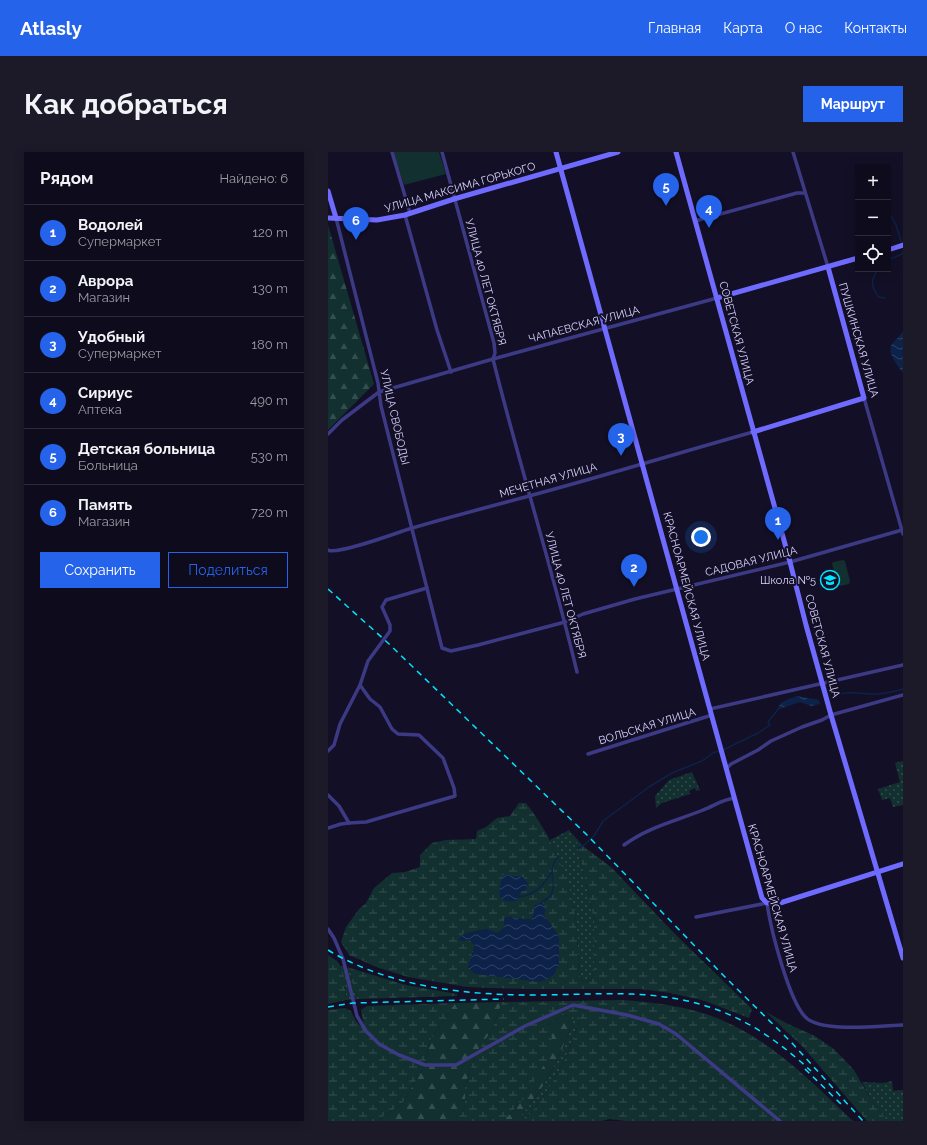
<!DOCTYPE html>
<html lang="ru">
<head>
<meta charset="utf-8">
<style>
  body { margin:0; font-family:Raleway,sans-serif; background:#1c1929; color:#f1f3f6 }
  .controls { position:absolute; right:12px; top:12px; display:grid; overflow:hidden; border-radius:0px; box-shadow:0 2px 10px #0003 }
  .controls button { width:36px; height:36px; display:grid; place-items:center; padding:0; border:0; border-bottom:1px solid #2e2b3b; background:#0e0b1c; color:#f1f3f6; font:20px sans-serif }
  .you { position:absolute; left:373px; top:385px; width:14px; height:14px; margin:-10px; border:3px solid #fff; border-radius:50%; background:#1a73e8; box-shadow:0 0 0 6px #1a73e833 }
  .badge { display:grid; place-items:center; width:26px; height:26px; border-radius:50%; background:#2563eb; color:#fff; font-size:13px; font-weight:700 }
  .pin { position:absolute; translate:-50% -33px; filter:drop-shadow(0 1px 2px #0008) }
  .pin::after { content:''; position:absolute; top:21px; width:14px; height:12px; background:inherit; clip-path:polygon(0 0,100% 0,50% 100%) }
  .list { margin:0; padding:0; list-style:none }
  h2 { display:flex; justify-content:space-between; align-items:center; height:52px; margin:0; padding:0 16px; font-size:17px }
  h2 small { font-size:13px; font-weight:400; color:#9b9ba3 }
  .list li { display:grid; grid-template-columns:26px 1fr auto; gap:12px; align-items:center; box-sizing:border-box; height:56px; padding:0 16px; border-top:1px solid #2e2b3b }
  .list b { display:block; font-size:15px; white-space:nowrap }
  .list p { margin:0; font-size:13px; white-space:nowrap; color:#9b9ba3 }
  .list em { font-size:13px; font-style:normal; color:#9b9ba3 }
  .actions { display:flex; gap:8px; padding:12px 16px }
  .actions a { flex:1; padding:9px 0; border:1px solid #2563eb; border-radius:0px; text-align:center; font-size:14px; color:#2563eb }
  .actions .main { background:#2563eb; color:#fff }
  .icon { flex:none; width:22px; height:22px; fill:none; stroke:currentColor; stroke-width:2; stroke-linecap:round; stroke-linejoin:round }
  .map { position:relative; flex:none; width:575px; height:969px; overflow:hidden; border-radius:0px }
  header { display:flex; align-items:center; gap:24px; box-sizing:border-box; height:56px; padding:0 20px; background:#2563eb; color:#fff }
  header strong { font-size:19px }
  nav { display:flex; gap:22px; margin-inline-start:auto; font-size:14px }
  .intro { display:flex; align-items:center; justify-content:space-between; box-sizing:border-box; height:96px; padding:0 24px }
  h1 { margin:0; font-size:28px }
  .button { padding:10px 18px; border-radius:0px; background:#2563eb; color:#fff; font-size:14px; font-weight:700 }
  main { display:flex; gap:24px; padding:0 24px }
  aside { flex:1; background:#0e0b1c; border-radius:0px; box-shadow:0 2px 10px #0003 }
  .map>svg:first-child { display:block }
  .grass { fill:url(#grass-dots) }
  .forest { fill:url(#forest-firs) }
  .wetland { fill:url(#wetland-marsh); fill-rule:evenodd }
  .pitch { fill:#12302f }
  .water { fill:url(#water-waves) }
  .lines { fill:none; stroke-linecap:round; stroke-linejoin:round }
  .stream { stroke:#0c2248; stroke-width:1.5 }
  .street { stroke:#3d3a85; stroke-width:3.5 }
  .secondary { stroke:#6f6bff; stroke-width:5 }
  .rail { stroke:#00e5ff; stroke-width:1.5; stroke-dasharray:6 5; stroke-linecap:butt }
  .labels { text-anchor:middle; stroke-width:4; stroke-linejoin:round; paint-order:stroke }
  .street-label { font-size:11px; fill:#d9d4ff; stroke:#130f26 }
  .poi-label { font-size:11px; fill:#d9d4ff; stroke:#130f26; text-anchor:end }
</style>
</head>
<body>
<header>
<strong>Atlasly</strong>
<nav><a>Главная</a><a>Карта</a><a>О нас</a><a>Контакты</a></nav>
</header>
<div class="intro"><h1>Как добраться</h1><a class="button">Маршрут</a></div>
<main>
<aside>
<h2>Рядом<small>Найдено: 6</small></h2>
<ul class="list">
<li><span class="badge">1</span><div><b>Водолей</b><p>Супермаркет</p></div><em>120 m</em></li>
<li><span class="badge">2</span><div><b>Аврора</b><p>Магазин</p></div><em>130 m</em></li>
<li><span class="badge">3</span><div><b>Удобный</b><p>Супермаркет</p></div><em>180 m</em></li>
<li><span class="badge">4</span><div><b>Сириус</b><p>Аптека</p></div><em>490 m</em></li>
<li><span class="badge">5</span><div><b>Детская больница</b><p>Больница</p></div><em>530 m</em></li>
<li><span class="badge">6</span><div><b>Память</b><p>Магазин</p></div><em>720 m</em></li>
</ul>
<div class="actions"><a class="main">Сохранить</a><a>Поделиться</a></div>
</aside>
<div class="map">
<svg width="575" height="969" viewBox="0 0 575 969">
  <defs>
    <pattern id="grass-dots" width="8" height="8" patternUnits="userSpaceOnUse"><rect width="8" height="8" fill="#12302f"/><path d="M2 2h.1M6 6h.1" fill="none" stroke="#344d4e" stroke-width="1.8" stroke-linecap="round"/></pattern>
    <pattern id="forest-firs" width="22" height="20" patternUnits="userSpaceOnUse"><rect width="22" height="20" fill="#12302f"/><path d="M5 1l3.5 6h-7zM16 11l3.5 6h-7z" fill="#344d4e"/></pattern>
    <pattern id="wetland-marsh" width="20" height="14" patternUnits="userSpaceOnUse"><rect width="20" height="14" fill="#12302f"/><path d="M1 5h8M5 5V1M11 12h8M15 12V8" fill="none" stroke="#344d4e"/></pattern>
    <pattern id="water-waves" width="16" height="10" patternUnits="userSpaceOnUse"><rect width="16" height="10" fill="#0c2248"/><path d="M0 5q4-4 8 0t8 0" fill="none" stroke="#2f4163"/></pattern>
  </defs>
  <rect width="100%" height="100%" fill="#130f26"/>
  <g class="grass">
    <path d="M575,609V653L565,655L562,646L554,648L550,637L572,630L567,611Z"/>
    <path d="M364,620L372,638L368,639L367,636L361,639L362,642L334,651L328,656L327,644L341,628Z"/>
    <path d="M241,678L250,696L266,768V823L260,830L253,828L251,821C250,804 250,786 248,769C244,740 234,713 222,688Z"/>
    <path d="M12,814L22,816L25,836L31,847L18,848V837Z"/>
    <path d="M246,864L252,866C240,905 224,938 196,969H188C216,938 234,904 246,864Z"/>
    <path d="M564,929L565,939L575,938V969H559L542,946L534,930L555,931Z"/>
  </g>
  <g class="forest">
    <path d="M0,73L46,232L0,278Z"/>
    <path d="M174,850L164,878L147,903L137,934V954L128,969H51L54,965L74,952L97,913L101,890L127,851Z"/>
    <path d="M235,863L246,864C234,904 216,938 188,969H175L195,948L218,874Z"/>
  </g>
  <g class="wetland">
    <path d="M191,651H198C224,685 242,725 248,769C250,786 250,804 251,821L253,828L260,830L266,823V768L250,696L241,678L255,694L283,715L346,781L424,857L421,866L374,848L342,841L313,837H198L160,836L139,835L80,825L51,816L21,803L13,790L18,775L31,757L38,751L46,736L64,721L77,720L92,715V703L104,691L118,688L148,687L149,679L158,675L169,666L182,664ZM216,763L231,785L140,816L147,793L135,782L158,777L170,782L176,775V768L179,765L204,768Z"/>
    <path d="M0,803C3,805 6,807 9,809C16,816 18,837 18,848L0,852Z"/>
    <path d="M22,816L78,833L129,842V844L31,847L25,836Z"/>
    <path d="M293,848C325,850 358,854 389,866C443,888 483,929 525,969H297L282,967L274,969H196C224,938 240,905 252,866L235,863L218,874L224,885L220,906L195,948L175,969H128L137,954V934L147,903L164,878L174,850Z"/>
    <path d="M127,851L101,890L97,913L74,952L54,965L51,969H0V858L17,856L23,859L28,869L37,878L33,858L39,854Z"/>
    <path d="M438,860L460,872L487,884L506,897L526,918L542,946L559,969H539L475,895Z"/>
  </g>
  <g class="pitch">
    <path d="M65,0H111L118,22L76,33Z"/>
    <path d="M515,408L517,409L522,429L521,432L512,434L510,432L504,412L505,410Z"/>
  </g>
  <g class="water">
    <path d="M575,179V221C570,214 558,200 564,192C568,187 572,184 575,179Z"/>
    <path d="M469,544L491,548L492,552L483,554L472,550L452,557L450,555L454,550Z"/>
    <path d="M175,723L195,725L200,731L198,738L193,740L188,749C167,752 170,739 175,723Z"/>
    <path d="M214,750L218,756L216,763L231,785V813L225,824L212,830L147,822L140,816L147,793L141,787L136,789L130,788L135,782L158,777L170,781L176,775V768L179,765L204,768L207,753Z"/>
  </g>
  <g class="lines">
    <g class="stream">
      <path d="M530,12L532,15"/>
      <path d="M560,58L568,73L573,89"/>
      <path d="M560,108L574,102L575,100"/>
      <path d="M550,117C543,128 542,134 551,145L557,146"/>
      <path d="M503,547C512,536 537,543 550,542C558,541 567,540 575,537"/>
      <path d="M395,598L430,581L442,573L440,570L451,556"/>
      <path d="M250,696L255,694L266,684L275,669L321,635L344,621L374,609L385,601L391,599"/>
      <path d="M191,745C208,742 214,735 223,721"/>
      <path d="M214,750C217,748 220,747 222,744C231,733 217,719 230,705"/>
    </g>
    <g class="street">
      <path d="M64,0L82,61"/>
      <path d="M114,0L166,191L167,201L165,207C191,312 224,415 249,520"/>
      <path d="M465,0L500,115"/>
      <path d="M77,63L109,178L123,220"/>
      <path d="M8,66L50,231L53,254L114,496L123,499L150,493L237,470L255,462L307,447L462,410L574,378"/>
      <path d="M367,69L469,41H477"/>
      <path d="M536,246L575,382"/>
      <path d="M0,282L14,268L51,240L165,207L389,146"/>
      <path d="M0,398C10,403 68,381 81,377C121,365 161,355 201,344C276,324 350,301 425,280"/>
      <path d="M382,557L575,513"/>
      <path d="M0,599L6,593L12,572L32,533L40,509L62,479V473L54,455L58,448L99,436"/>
      <path d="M260,602L384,563"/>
      <path d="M399,616L403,612L430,598L443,589L474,575L494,568L503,563L575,543"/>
      <path d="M0,643L11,654L21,671L38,670L127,644L126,636L115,606L91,583L70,582L64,577L52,555L42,547L32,533"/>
      <path d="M0,676L13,672L21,671"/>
      <path d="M296,693C320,675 348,669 375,658C386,654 395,647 407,646"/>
      <path d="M368,765L439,751C442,773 462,857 481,868C501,880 551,874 575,873"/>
      <path d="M0,777L6,786L15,807L29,864L38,879L51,892L71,903L97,913H128L197,874L245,853L299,863L331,872L348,882L452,969"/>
    </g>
    <g class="secondary">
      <path d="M228,0L434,746L439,751H452L575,712"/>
      <path d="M348,0L462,410L478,473L503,563L575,806"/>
      <path d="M0,39L8,66"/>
      <path d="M0,66L49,68L77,63L126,47L290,0"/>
      <path d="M560,98L575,93"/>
      <path d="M389,146L530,106"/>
      <path d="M425,280L536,246L500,115"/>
    </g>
    <g class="rail">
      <path d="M0,437L60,491L259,683L395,823L464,891L535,969"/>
      <path d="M0,798C58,833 129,842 195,843C261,844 323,834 387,857C424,870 455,893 483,919"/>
      <path d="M0,855L25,851L176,847"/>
      <path d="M477,917L513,952"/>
    </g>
  </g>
  <defs>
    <symbol id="school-ring" viewBox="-11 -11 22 22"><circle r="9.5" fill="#130f26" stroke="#00e5ff" stroke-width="1.5"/><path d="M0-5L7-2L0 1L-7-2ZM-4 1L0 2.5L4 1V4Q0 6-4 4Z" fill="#00e5ff"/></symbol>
  </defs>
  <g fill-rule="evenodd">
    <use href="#school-ring" x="491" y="417" width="22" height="22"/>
  </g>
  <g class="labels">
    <g class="street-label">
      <text transform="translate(132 35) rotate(-16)" y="4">УЛИЦА МАКСИМА ГОРЬКОГО</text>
      <text transform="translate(158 130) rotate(75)" y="4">УЛИЦА 40 ЛЕТ ОКТЯБРЯ</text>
      <text transform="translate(256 172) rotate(-15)" y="4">ЧАПАЕВСКАЯ УЛИЦА</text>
      <text transform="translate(409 181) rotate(75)" y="4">СОВЕТСКАЯ УЛИЦА</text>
      <text transform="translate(531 188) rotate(74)" y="4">ПУШКИНСКАЯ УЛИЦА</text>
      <text transform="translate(67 265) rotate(77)" y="4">УЛИЦА СВОБОДЫ</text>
      <text transform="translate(220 328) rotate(-16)" y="4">МЕЧЕТНАЯ УЛИЦА</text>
      <text transform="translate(423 409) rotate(-14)" y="4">САДОВАЯ УЛИЦА</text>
      <text transform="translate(359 434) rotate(75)" y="4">КРАСНОАРМЕЙСКАЯ УЛИЦА</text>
      <text transform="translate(238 443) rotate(75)" y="4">УЛИЦА 40 ЛЕТ ОКТЯБРЯ</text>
      <text transform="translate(495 494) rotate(75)" y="4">СОВЕТСКАЯ УЛИЦА</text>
      <text transform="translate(319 574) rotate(-17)" y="4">ВОЛЬСКАЯ УЛИЦА</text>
      <text transform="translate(445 746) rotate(74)" y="4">КРАСНОАРМЕЙСКАЯ УЛИЦА</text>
    </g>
    <g class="poi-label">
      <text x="488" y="432">Школа №5</text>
    </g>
  </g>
</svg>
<div class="controls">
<button>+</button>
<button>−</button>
<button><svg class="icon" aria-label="locate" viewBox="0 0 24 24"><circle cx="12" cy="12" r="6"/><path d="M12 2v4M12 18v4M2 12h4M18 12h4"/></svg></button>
</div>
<div class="you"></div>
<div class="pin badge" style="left:450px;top:388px">1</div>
<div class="pin badge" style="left:306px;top:435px">2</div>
<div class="pin badge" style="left:293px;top:304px">3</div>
<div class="pin badge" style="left:381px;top:76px">4</div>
<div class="pin badge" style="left:338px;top:54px">5</div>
<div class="pin badge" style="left:28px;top:88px">6</div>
</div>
</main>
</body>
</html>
